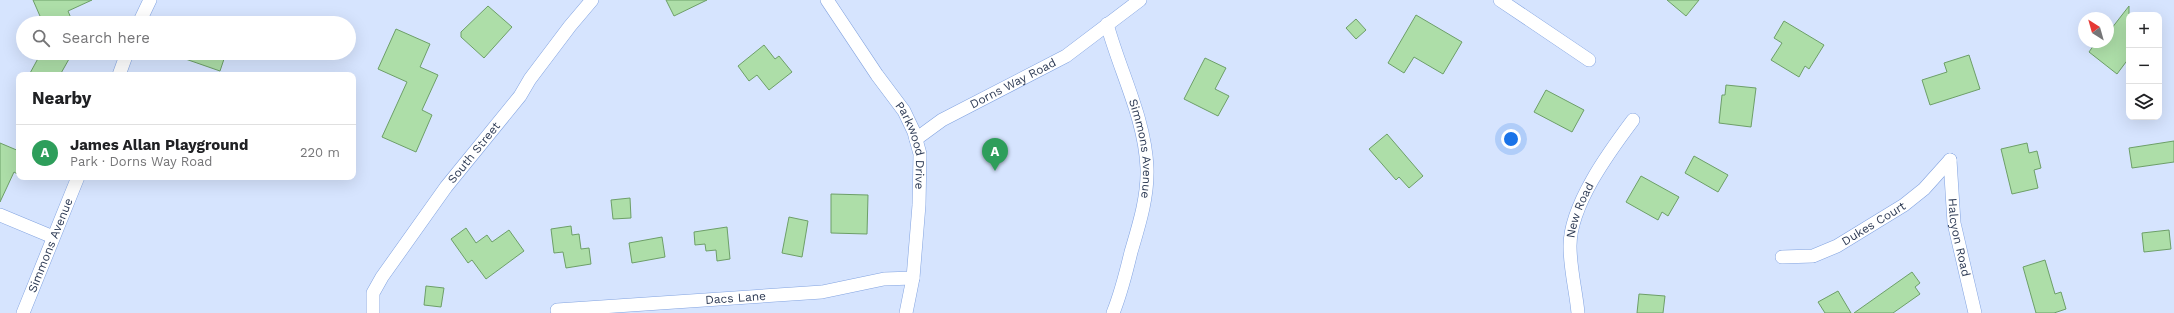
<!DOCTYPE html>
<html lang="en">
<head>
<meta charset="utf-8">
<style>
  body { margin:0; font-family:"Work Sans",sans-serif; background:#f6f6f6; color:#202124 }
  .controls { position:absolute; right:12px; top:12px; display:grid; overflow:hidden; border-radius:8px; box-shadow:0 4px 16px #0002 }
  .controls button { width:36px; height:36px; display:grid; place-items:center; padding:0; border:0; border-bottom:1px solid #e0e0e0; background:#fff; color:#202124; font:20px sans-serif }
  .compass { position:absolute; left:2078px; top:12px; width:36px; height:36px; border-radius:50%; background:#fff; box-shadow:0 4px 16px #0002; rotate:323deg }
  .you { position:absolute; left:1511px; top:139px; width:14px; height:14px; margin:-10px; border:3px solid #fff; border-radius:50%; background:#1a73e8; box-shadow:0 0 0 6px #1a73e833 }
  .badge { display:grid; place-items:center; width:26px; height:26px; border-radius:50%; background:#111827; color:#fff; font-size:13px; font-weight:700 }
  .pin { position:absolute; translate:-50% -33px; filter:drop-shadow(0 1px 2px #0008) }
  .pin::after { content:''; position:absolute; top:21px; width:14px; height:12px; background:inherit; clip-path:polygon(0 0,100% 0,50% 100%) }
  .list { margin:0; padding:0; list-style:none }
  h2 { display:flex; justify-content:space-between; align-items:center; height:52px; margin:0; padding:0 16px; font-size:17px }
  h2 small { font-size:13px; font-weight:400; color:#757577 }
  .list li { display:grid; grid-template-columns:26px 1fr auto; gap:12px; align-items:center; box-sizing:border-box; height:56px; padding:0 16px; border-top:1px solid #e0e0e0 }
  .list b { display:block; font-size:15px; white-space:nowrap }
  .list p { margin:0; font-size:13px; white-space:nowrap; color:#757577 }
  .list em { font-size:13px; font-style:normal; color:#757577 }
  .icon { flex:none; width:22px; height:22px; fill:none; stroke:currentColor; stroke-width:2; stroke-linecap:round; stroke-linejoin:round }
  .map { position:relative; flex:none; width:2174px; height:313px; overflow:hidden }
  .search { position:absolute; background:#fff; box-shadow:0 4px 16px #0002; left:16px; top:16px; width:340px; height:44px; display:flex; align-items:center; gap:10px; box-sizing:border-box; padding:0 14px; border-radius:22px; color:#757577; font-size:15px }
  .panel { position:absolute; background:#fff; box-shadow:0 4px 16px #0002; left:16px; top:72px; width:340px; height:108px; border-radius:8px }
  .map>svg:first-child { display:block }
  .building { fill:#addea8; stroke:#6d9f68 }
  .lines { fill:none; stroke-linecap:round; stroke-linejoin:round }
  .minor-casing { stroke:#82a3e0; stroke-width:14 }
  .minor { stroke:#fff; stroke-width:13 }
  .labels { text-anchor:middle; stroke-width:3; stroke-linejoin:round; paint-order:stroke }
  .street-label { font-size:12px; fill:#2f3c56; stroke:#eaf1fe }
</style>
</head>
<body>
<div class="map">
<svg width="2174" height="313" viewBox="0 0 2174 313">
  <rect width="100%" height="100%" fill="#d6e4fe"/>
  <g class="building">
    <path d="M33,0H92L68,11L73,23H43Z"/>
    <path d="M666,0H707L674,16Z"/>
    <path d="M1667,0H1699L1686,16Z"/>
    <path d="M488,6L512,27L484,58L461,37V32Z"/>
    <path d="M2129,6V58L2117,74L2089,52L2096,42H2108V33Z"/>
    <path d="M1416,15L1462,42L1443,74L1414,57L1404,73L1388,63Z"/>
    <path d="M1356,19L1366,30L1356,39L1346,28Z"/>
    <path d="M1784,21L1824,45L1809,69L1805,66L1799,77L1771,60L1782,43L1774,38Z"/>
    <path d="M396,29L430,44L420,67L438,75L422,110L432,115L416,152L382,137L407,82L378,69Z"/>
    <path d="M764,45L775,59L779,56L792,72L769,90L757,75L749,81L738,66Z"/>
    <path d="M41,53H57L69,59L60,75H29Z"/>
    <path d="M174,53H226L220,71L174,55Z"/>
    <path d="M1969,55L1980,89L1930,105L1922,80L1947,72L1944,63Z"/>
    <path d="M1205,58L1226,68L1215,89L1229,96L1218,116L1184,99Z"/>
    <path d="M1726,85L1756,88L1751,127L1719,123L1722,95H1725Z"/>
    <path d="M1546,90L1584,110L1572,132L1534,112Z"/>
    <path d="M1387,134L1423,176L1409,188L1399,177L1396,180L1369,149Z"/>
    <path d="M2174,141V162L2132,168L2129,148Z"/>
    <path d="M0,143L19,151V175L14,172L0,202Z"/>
    <path d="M2027,143L2029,153L2037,151L2041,168L2034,170L2038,188L2012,194L2001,149Z"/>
    <path d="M1694,156L1728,175L1718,192L1685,173Z"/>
    <path d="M1641,176L1679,197L1668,216L1662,212L1658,220L1626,202Z"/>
    <path d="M831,194L868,195L867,234L831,233Z"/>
    <path d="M630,198L631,218L613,219L611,200Z"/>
    <path d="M789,217L808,221L802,257L782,253Z"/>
    <path d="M571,226L572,235L579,234L581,249L589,248L591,264L566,268L563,252L554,253L551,229Z"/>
    <path d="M727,227L730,259L717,261L716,250L706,251L705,244L695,245L694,232Z"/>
    <path d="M466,228L476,243L487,235L492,242L509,230L524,251L486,279L472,260L468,263L451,239Z"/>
    <path d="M2169,230L2171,249L2144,252L2142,233Z"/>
    <path d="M662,237L665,257L632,263L629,243Z"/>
    <path d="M2045,260L2055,294L2061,292L2066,309L2054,313H2036L2023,267Z"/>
    <path d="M1912,272L1920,283L1915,287L1920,294L1893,313H1854Z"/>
    <path d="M426,286L444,288L441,307L424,305Z"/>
    <path d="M1838,291L1851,313H1825L1818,302Z"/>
    <path d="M1639,294L1665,296L1663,313H1637Z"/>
  </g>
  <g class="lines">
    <defs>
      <g id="minor">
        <path id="s1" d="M827,0L877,75L904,111L914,132L920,154L919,205L913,278L906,313"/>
        <path d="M1500,0L1589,60"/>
        <path d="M139,23L150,0"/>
        <path id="s2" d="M1107,24C1120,72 1145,118 1147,168C1148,197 1139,225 1131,252C1126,273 1121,293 1113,313"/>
        <path d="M119,75L127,53"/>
        <path id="s3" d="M916,139L942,120L1066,56L1140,0"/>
        <path id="s4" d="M1950,160L1954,223L1975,313"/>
        <path d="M0,215L53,237"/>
        <path id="s5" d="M1782,257L1813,256L1837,246L1904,205L1924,189L1950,160"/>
        <path id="s6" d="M557,310L822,292L884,279L913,278"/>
        <path id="s7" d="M23,313L78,177"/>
        <path id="s8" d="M373,313V293L382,277L446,187L520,96L530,79L570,26L592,0"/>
        <path id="s9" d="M1578,313C1576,291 1570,269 1570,246C1570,205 1609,152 1633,120"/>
      </g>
    </defs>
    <use href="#minor" class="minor-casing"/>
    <use href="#minor" class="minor"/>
  </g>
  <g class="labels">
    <g class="street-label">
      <text dy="4" stroke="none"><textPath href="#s3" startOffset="112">Dorns Way Road</textPath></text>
      <text dy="4" stroke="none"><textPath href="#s1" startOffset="171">Parkwood Drive</textPath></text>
      <text dy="4" stroke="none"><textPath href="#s2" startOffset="130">Simmons Avenue</textPath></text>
      <text dy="4" stroke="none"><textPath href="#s8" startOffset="193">South Street</textPath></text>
      <text dy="4" stroke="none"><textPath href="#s9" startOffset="105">New Road</textPath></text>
      <text dy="4" stroke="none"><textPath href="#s5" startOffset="100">Dukes Court</textPath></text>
      <text dy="4" stroke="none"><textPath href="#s4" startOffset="78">Halcyon Road</textPath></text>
      <text dy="4" stroke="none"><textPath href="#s7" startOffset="73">Simmons Avenue</textPath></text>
      <text dy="4" stroke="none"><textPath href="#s6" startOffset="179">Dacs Lane</textPath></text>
    </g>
  </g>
</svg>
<div class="controls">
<button>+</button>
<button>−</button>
<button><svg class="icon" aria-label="layers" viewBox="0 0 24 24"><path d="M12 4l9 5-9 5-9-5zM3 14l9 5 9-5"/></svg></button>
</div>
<svg class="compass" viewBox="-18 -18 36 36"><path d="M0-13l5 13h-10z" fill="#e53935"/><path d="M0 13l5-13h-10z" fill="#757577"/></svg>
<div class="you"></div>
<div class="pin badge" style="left:995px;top:171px;background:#2e9e5b">A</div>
<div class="search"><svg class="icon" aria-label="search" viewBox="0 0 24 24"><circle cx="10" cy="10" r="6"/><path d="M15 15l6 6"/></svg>Search here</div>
<section class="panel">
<h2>Nearby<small></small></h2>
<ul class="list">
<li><span class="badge" style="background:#2e9e5b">A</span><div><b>James Allan Playground</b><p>Park · Dorns Way Road</p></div><em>220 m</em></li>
</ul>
</section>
</div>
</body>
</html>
